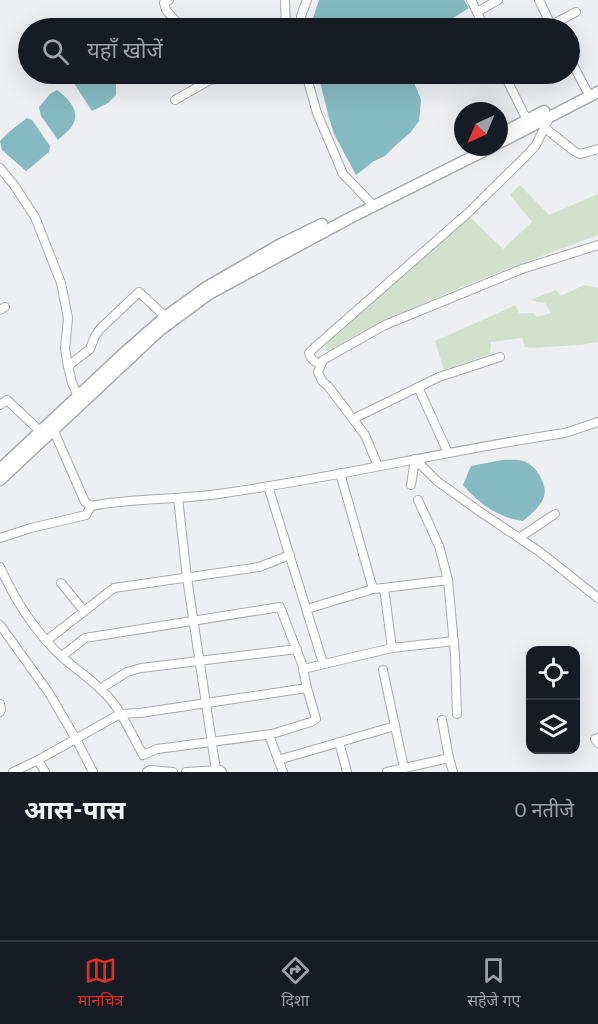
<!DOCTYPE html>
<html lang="hi">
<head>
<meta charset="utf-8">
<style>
  body { margin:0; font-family:Lato,"Noto Sans Devanagari",sans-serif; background:#242831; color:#f1f3f6 }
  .controls { position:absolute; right:18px; bottom:18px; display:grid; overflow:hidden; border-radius:12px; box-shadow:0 6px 24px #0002 }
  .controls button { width:54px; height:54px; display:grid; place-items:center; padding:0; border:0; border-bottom:2px solid #363941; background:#171b24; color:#f1f3f6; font:30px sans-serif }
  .compass { position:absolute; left:454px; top:102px; width:54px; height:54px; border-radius:50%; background:#171b24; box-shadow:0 6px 24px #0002; rotate:224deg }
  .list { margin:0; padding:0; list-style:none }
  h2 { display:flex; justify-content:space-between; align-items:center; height:78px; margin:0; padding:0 24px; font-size:26px }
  h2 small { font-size:20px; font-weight:400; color:#9ea1a6 }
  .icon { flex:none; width:33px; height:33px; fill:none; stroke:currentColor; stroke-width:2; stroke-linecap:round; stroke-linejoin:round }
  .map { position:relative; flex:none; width:598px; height:772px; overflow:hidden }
  .search { position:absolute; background:#171b24; box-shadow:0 6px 24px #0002; left:18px; right:18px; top:18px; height:66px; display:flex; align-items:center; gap:15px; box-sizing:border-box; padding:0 21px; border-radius:33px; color:#9ea1a6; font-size:22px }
  .sheet { height:168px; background:#171b24 }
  nav { display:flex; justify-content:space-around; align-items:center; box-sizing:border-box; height:84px; border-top:2px solid #363941; background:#171b24; font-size:16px; color:#9ea1a6 }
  nav a { display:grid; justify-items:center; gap:3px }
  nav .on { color:#d93025 }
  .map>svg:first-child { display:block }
  .green { fill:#d1e1cb }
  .water { fill:#85bac1 }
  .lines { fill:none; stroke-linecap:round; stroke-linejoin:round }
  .minor-casing { stroke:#a8aaae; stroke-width:10 }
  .highway-casing { stroke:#a8aaae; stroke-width:13 }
  .minor { stroke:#fff; stroke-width:8 }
  .highway { stroke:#fff; stroke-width:10 }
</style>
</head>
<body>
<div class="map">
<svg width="598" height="772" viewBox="0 0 598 772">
  <rect width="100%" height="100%" fill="#edeff3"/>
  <g class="green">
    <path d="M520,185L549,215L598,194V235C537,258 475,280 415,307C386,320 357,333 330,351H327L325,348L327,343L469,216L503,249L532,222L510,195Z"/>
    <path d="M584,285L598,288V342L578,345L531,348L525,347L522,338L491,342L490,354L444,370L435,341L516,305L519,313H533L537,317L551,313L545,303L530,300L556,290L561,296Z"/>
  </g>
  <g class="water">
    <path d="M319,0H464L469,8L437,28H313V18Z"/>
    <path d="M68,74H109L116,82V95L108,103L92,111Z"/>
    <path d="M318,74H411L421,100L419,121L410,133L397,144L385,156L374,161L356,175L334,134L329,118Z"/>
    <path d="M57,90C68,98 82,112 72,126C69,131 63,135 58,140L41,116L39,107L50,94Z"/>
    <path d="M27,118L32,120L50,146L49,152L26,171L2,150L0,141L9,132Z"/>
    <path d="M502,460C509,460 519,459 526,462C538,468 549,487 543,499C539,508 530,515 523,521C499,518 479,504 463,485L471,466Z"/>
  </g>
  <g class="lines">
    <defs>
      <g id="minor">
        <path d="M169,0L164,3L166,10L182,28"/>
        <path d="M285,0L286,28"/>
        <path d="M471,0L477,12"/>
        <path d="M539,0L551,25L576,12"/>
        <path d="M302,28L301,16L307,0"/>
        <path d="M484,28L477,12L498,0"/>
        <path d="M570,59L590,97"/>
        <path d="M233,74L252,79L306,74L317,113L343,174L374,206"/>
        <path d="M504,74L527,120"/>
        <path d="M175,100L210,80L236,75"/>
        <path d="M545,128L574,151L580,154L598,149"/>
        <path d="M0,168L14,185L35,217L61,283L68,318L65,349L68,366L72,383L78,396"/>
        <path d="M0,310L5,307"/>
        <path d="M321,364C315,362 311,360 309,353L314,348L469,212L529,153L536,145L550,116"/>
        <path d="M68,366L90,349L95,336L100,329L139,292L169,320"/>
        <path d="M418,387L448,453"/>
        <path d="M0,405L7,400L40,431"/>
        <path d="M353,419L439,377L500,357"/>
        <path d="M53,429L85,502L91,506C133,498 176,500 218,494C335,478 449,450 565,433L598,422"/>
        <path d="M415,459L437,481L479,511L540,552L598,598"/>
        <path d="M378,466L365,435L328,386L322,381L318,372L323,360L385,325L522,269L598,245"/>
        <path d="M340,473L373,589L384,588L392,648L454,641"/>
        <path d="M411,485L415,459"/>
        <path d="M268,486L323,663"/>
        <path d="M178,498L187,578L216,770"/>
        <path d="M0,538L31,528L86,515L91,506"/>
        <path d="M519,538L555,514"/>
        <path d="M0,567C15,600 35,632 62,657C78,671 97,683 111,700C124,716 133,737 143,755L157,749L272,734"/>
        <path d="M448,580L455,656L457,714"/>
        <path d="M61,583L84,611"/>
        <path d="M384,588L448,580L439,546L418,500"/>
        <path d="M307,609L373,589"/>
        <path d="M0,625L49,693L76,739L93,772"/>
        <path d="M46,641L114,588L259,567L290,555"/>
        <path d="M62,656L85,638L280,607L302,664L307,688"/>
        <path d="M303,669L392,648"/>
        <path d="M383,670L404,768"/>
        <path d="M100,689L127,672L141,668L297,649"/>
        <path d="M0,704L1,709L0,712"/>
        <path d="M598,738L595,739L598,743"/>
        <path d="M339,742L347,772"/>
        <path d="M449,758L453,772"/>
        <path d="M278,760L395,726"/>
        <path d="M13,772L38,760"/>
        <path d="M45,772L38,760L120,714L140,713L307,688L316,719L311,722L272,734L270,738L283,772"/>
        <path d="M147,772L150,770L173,772"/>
        <path d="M186,772L220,770L222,772"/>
        <path d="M387,772L449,758L442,720"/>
      </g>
      <g id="highway">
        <path d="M499,135L544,111"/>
        <path d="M499,143L598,92"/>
        <path d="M0,469L124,353L165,317L205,288L281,244L322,224"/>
        <path d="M0,480L159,331L209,294L348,219L492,147"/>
      </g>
    </defs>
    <use href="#minor" class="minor-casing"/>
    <use href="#highway" class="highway-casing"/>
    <use href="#minor" class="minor"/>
    <use href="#highway" class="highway"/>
  </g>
</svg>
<div class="controls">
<button><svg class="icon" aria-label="locate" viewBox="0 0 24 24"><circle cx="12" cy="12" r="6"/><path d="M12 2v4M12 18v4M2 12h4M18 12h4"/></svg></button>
<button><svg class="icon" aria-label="layers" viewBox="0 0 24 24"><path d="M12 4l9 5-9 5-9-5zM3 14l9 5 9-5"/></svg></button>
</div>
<svg class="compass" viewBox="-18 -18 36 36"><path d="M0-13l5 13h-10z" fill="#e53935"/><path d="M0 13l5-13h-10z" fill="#9ea1a6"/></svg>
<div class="search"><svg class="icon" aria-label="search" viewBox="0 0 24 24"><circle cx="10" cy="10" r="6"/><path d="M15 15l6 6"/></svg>यहाँ खोजें</div>
</div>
<section class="sheet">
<h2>आस-पास<small>0 नतीजे</small></h2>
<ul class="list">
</ul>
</section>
<nav>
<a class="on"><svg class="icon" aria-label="map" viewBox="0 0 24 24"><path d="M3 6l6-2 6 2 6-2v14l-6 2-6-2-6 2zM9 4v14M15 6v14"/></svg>मानचित्र</a>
<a><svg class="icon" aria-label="directions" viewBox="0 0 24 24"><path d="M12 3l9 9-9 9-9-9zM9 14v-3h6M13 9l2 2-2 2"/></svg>दिशा</a>
<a><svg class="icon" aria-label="saved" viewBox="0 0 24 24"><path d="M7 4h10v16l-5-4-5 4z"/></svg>सहेजे गए</a>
</nav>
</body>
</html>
